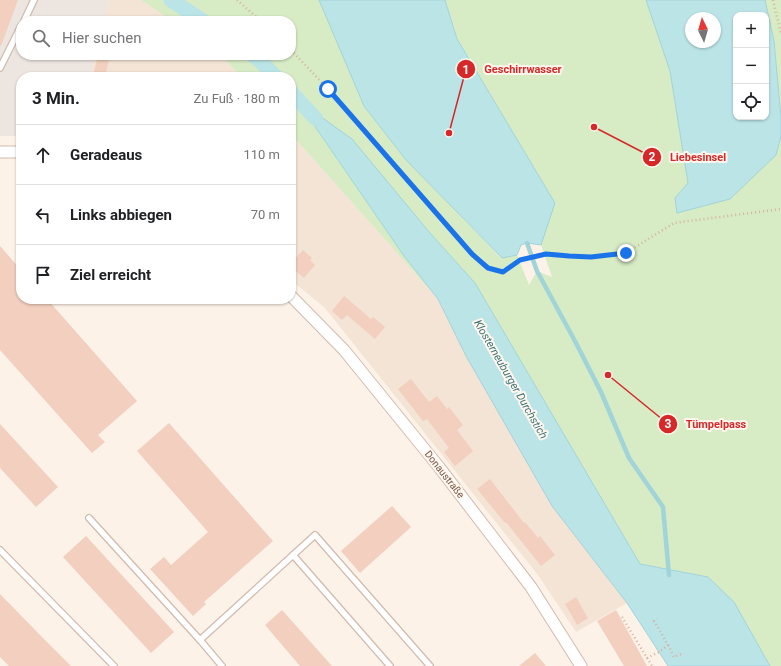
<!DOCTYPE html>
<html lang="de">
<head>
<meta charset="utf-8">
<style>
  body { margin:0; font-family:Roboto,sans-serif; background:#f2f2f2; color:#202124 }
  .controls { position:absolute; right:12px; top:12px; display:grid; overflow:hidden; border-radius:8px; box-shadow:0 1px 3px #0004 }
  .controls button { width:36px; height:36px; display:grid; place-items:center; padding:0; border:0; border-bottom:1px solid #e0e0e0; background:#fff; color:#202124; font:20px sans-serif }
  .compass { position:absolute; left:685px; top:12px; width:36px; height:36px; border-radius:50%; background:#fff; box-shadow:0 1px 3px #0004; rotate:355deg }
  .stop { position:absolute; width:12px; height:12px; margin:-9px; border:3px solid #1a73e8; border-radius:50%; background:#fff }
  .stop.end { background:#1a73e8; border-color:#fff; box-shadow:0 1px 4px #0008 }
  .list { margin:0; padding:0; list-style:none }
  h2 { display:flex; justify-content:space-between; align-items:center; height:52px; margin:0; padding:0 16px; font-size:17px }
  h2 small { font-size:13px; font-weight:400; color:#757577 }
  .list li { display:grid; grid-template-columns:26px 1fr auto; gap:12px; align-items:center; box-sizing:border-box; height:60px; padding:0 16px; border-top:1px solid #e0e0e0 }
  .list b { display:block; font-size:15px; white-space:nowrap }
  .list em { font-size:13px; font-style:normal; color:#757577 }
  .icon { flex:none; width:22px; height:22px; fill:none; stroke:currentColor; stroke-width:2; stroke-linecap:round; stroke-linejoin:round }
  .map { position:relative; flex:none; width:781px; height:666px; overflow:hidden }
  .search { position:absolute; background:#fff; box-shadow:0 1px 3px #0004; left:16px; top:16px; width:280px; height:44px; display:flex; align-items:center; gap:10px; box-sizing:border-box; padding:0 14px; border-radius:16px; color:#757577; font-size:15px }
  .panel { position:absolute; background:#fff; box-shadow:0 1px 3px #0004; left:16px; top:72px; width:280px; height:232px; border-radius:16px }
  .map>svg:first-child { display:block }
  .residential { fill:#f4e4d5 }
  .industrial { fill:#ede5e0 }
  .green { fill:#d7ebc5 }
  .water { fill:#bbe4e7; stroke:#a1d4d9; fill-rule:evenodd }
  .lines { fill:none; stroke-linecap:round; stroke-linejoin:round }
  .stream { stroke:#a1d4d9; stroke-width:4.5 }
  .canal { stroke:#bbe4e7; stroke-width:15 }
  .building { fill:#f2cfbe }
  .service-casing { stroke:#d1bbaf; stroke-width:8 }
  .minor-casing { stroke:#d1bbaf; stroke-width:13 }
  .path { stroke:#d7b2a1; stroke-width:2.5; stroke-dasharray:1 3; stroke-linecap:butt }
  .service { stroke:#fff; stroke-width:5.5 }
  .minor { stroke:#fff; stroke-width:11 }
  .route { stroke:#1a73e8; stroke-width:5 }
  .labels { text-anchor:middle; stroke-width:4; stroke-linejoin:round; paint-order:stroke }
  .street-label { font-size:10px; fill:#77574b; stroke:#fff7ed }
  .water-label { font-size:11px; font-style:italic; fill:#3e767c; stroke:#fff7ed }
  .leader { fill:none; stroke:#d62828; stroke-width:1.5 }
  .callout-dot { fill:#d62828; stroke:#fff7ed; stroke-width:1.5 }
  .mark-label { font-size:12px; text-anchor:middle; font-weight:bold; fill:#fff }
  .callout-label { font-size:11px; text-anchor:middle; font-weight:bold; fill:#d62828; stroke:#fff7ed; stroke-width:4; stroke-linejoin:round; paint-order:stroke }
</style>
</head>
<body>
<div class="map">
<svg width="781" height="666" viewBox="0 0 781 666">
  <rect width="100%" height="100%" fill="#fdf2e7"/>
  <g class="residential">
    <path d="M109,0H141L172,21H104Z"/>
    <path d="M95,55H221L241,77H90Z"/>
    <path d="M291,134L438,299L466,356L555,509L627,603L576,632L538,575L325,308L291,280Z"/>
  </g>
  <path class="industrial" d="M0,0H109L104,21H21V55H95L90,77H21V136H0Z"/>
  <g class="green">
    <path d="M141,0H319L364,106L406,160L501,258L517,255L529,285L537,271L552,277L541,245L555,203L457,39L445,0H648L670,71L688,183L675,198L776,155L781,136V666H770L734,602L708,577L640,564L475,283L430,233L304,105L316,128L404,256L438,299L291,134V77H241L221,55H291V21H172Z"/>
    <path d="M765,0H781V118L774,41Z"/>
  </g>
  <g class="water">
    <path d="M319,0H445L457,39L555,203L541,245L527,243L521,245L517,255L502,258L406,160L364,106Z"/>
    <path d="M646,0H765L774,41L781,118V136L776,155L730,199L677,213L675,198L688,183L670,71ZM736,15H766V117H736ZM691,18H715V42H691Z"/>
    <path d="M303,104L352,139L430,233L475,283L640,564L708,577L734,602L770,666H668L627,603L552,506L466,356L438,299L404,256L316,128Z"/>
  </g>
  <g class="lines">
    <path class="stream" d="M527,243L537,271L576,343L601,392L629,458L663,507L669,575"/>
    <g class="canal">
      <path d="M171,0L203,21"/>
      <path d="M252,55L259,60L276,77"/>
      <path d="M291,92L316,119"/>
    </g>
  </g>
  <g class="building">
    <path d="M0,0H18L1,46H0Z"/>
    <path d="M98,55H110L105,77H93Z"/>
    <path d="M0,246L21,270V299H47L137,401L98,435L105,442L92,453L0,350Z"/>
    <path d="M303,250L312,258L310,260L315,265L304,278L291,267V263Z"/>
    <path d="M344,296L371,319L373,317L385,327L375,339L347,315L342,320L332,311Z"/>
    <path d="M411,379L429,402L437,396L447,409L449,407L463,425L457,430L473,451L455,466L444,452L449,448L427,419L423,421L398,389Z"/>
    <path d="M169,423L273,541L204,602L206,604L193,616L150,569L164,557L171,565L208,532L137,451Z"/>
    <path d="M0,424L58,487L36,507L0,468Z"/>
    <path d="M490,479L524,523L525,522L538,538L540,536L555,555L541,566L506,522L505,523L477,489Z"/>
    <path d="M392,506L411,527L360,573L341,551Z"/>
    <path d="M86,536L174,632L151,653L63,557Z"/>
    <path d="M0,594L40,635L71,666H9L0,657Z"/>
    <path d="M576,597L588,618L577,625L565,604Z"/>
    <path d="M282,610L332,666H300L265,625Z"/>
    <path d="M616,610L647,666H624L597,621Z"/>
    <path d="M535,653L546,666H519Z"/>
  </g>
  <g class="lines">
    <defs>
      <g id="service">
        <path d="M24,21L34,0"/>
        <path d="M0,68L21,26"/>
        <path d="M89,518L200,640L222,666"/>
        <path d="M0,550L114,666"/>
        <path d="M293,555L390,666"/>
        <path d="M200,640L315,535L430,666"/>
      </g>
      <g id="minor">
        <path d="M0,152H21"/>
        <path d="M291,296L344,350L439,467L531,587L581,666"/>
      </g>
    </defs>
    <use href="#service" class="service-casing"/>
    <use href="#minor" class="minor-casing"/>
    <g class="path">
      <path d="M237,0L261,21"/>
      <path d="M773,0L781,34"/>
      <path d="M291,50L328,89L473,254L488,268L503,272L520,259L546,254L569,256L591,257L626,253L674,223L781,209"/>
      <path d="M622,617L652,666"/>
      <path d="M668,645L674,657L684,653"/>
      <path d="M647,658L659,652L668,645L654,621L657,619"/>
    </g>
    <use href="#service" class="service"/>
    <use href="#minor" class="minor"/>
  </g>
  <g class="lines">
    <path class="route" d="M328,89L472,254L488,268L503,272L520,260L546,254L569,256L591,257L626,253"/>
  </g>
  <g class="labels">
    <g class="street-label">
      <text transform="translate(445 474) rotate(52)" y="4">Donaustraße</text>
    </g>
    <g class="water-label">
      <text transform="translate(511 379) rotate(60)" y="4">Klosterneuburger Durchstich</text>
    </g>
  </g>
  <path class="leader" d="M449 133L466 69M594 127L652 157M608 375L668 424"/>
  <g class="callout-dot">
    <circle cx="449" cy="133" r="4"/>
    <circle cx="594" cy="127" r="4"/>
    <circle cx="608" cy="375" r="4"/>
    <circle cx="466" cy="69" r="10"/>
    <circle cx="652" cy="157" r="10"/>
    <circle cx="668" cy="424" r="10"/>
  </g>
  <g class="mark-label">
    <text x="466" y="74">1</text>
    <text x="652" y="161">2</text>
    <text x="668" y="428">3</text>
  </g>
  <g class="callout-label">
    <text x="523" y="73">Geschirrwasser</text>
    <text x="698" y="161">Liebesinsel</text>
    <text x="716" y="428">Tümpelpass</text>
  </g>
</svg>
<div class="controls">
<button>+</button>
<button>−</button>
<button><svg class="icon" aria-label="locate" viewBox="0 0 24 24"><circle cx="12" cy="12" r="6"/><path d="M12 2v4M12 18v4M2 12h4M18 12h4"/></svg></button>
</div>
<svg class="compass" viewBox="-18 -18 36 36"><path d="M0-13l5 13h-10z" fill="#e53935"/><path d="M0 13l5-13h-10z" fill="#757577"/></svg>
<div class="stop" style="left:328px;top:89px"></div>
<div class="stop end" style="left:626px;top:253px"></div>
<div class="search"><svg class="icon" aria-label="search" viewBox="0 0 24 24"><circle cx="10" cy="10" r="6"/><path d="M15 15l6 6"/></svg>Hier suchen</div>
<section class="panel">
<h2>3 Min.<small>Zu Fuß · 180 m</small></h2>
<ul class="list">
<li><svg class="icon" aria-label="ahead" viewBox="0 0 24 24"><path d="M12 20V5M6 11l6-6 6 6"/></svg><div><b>Geradeaus</b></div><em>110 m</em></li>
<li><svg class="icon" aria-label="left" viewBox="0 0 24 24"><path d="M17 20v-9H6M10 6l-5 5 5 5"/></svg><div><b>Links abbiegen</b></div><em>70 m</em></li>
<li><svg class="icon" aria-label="arrive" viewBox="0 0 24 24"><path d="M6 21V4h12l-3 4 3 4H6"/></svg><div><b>Ziel erreicht</b></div></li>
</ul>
</section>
</div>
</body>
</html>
